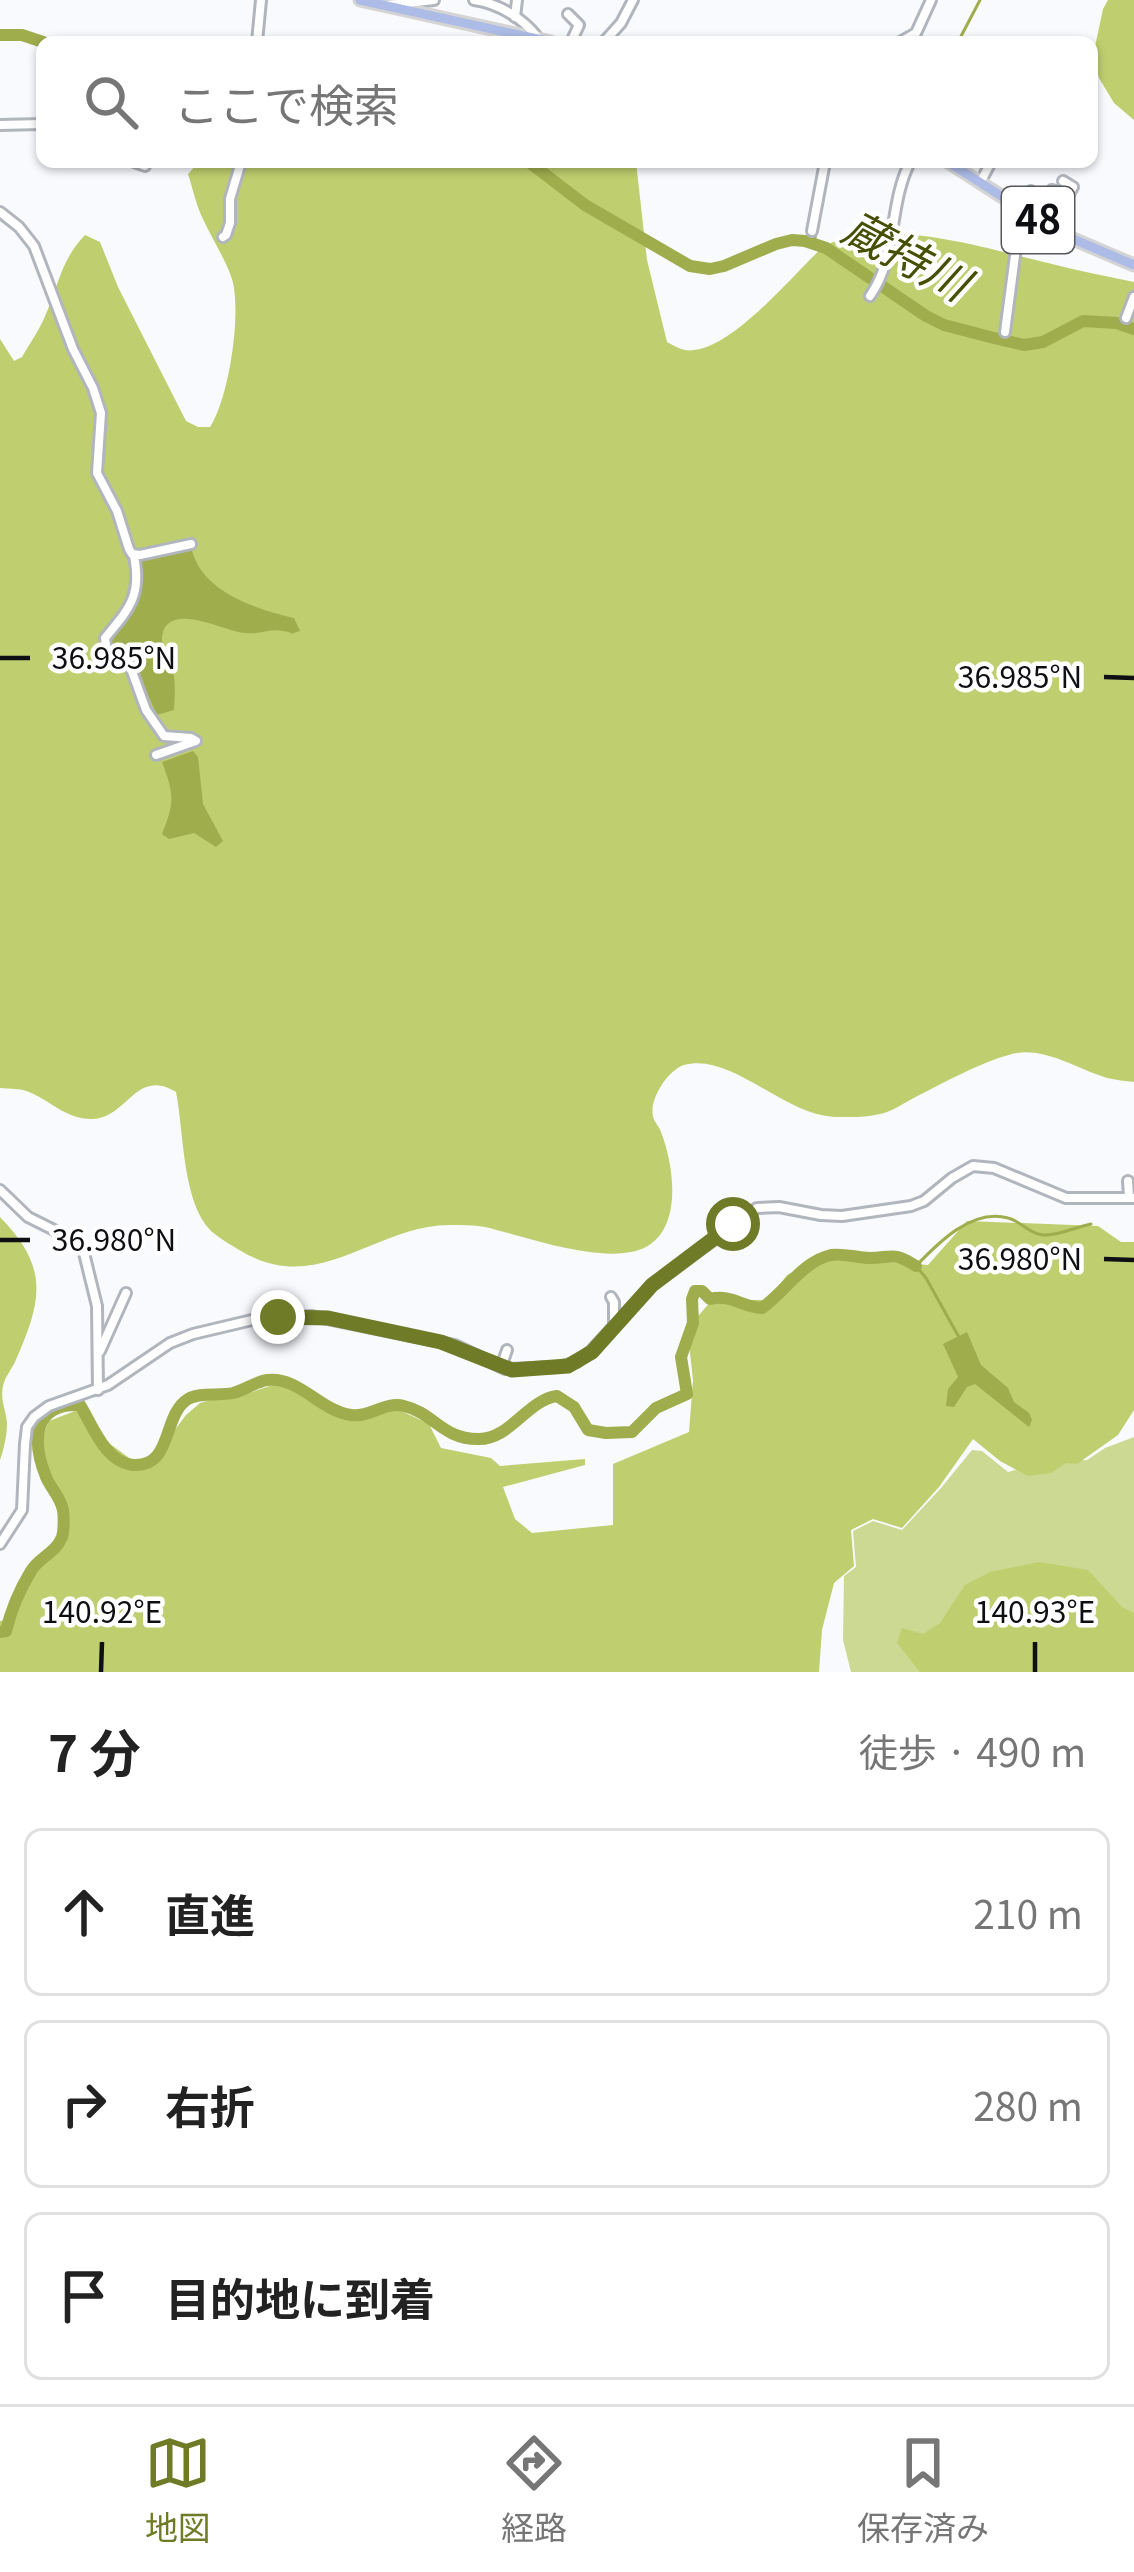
<!DOCTYPE html>
<html lang="ja">
<head>
<meta charset="utf-8">
<style>
  body { margin:0; font-family:Georgia,"Noto Sans JP",serif; background:#f2f2f2; color:#222 }
  .stop { position:absolute; width:36px; height:36px; margin:-27px; border:9px solid #707b28; border-radius:50%; background:#fff }
  .stop.end { background:#707b28; border-color:#fff; box-shadow:0 3px 12px #0008 }
  .list { margin:0; padding:0; list-style:none }
  h2 { display:flex; justify-content:space-between; align-items:center; height:156px; margin:0; padding:0 48px; font-size:51px }
  h2 small { font-size:39px; font-weight:400; color:#767676 }
  .list li { display:grid; grid-template-columns:78px 1fr auto; gap:36px; align-items:center; box-sizing:border-box; height:168px; margin:0 24px 24px; padding:0 24px; border:3px solid #e0e0e0; border-radius:18px }
  .list b { display:block; font-size:45px; white-space:nowrap }
  .list em { font-size:39px; font-style:normal; color:#767676 }
  .icon { flex:none; width:66px; height:66px; fill:none; stroke:currentColor; stroke-width:2; stroke-linecap:round; stroke-linejoin:round }
  .map { position:relative; flex:none; width:1134px; height:1672px; overflow:hidden }
  .search { position:absolute; background:#fff; box-shadow:0 3px 9px #0004; left:36px; right:36px; top:36px; height:132px; display:flex; align-items:center; gap:30px; box-sizing:border-box; padding:0 42px; border-radius:18px; color:#767676; font-size:45px }
  .sheet { height:732px; background:#fff }
  nav { display:flex; justify-content:space-around; align-items:center; box-sizing:border-box; height:168px; border-top:3px solid #e0e0e0; background:#fff; font-size:33px; color:#767676 }
  nav a { display:grid; justify-items:center; gap:6px }
  nav .on { color:#707b28 }
  .map>svg:first-child { display:block }
  .green { fill:#ccd992 }
  .forest { fill:#bfce6e }
  .water { fill:#9fad4d }
  .lines { fill:none; stroke-linecap:round; stroke-linejoin:round }
  .stream { stroke:#9fad4d; stroke-width:3 }
  .river { stroke:#9fad4d; stroke-width:12 }
  .minor-casing { stroke:#b1b5bd; stroke-width:14 }
  .major-casing { stroke:#d4d4d4; stroke-width:15 }
  .minor { stroke:#fff; stroke-width:8 }
  .major { stroke:#acbce6; stroke-width:9 }
  .route { stroke:#707b28; stroke-width:15 }
  .ticks { fill:none; stroke:#0e0f12; stroke-width:4.5 }
  .labels { text-anchor:middle; stroke-width:9; stroke-linejoin:round; paint-order:stroke }
  .shield { fill:#fff; stroke:#565759; stroke-width:3 }
  .shield-label { font-size:39px; font-weight:bold; fill:#0e0f12 }
  .water-label { font-size:45px; font-style:italic; fill:#464f02; stroke:#fff }
  .ticks-label { font-size:30px; text-anchor:middle; fill:#0e0f12; stroke:#fff; stroke-width:9; stroke-linejoin:round; paint-order:stroke }
</style>
</head>
<body>
<div class="map">
<svg width="1134" height="1672" viewBox="0 0 1134 1672">
  <rect width="100%" height="100%" fill="#f8fafe"/>
  <path class="green" d="M1134,1437V1672H851L843,1640L844,1576L856,1567L853,1531L873,1521L902,1530L941,1488L972,1450L982,1451L1008,1472L1037,1463L1087,1460L1105,1448Z"/>
  <g class="forest">
    <path d="M1108,0H1134V120L1114,103L1099,78L1093,56L1103,9Z"/>
    <path d="M199,162H636L647,260L667,342C673,345 679,349 685,350C727,357 794,273 824,246C884,215 989,249 1052,264C1079,271 1107,276 1134,282V1082C1125,1081 1116,1080 1107,1078C1077,1069 1044,1046 1012,1054C981,1062 941,1084 912,1099C902,1104 891,1112 880,1114C865,1118 849,1117 834,1117C782,1114 731,1052 684,1065C668,1070 649,1099 653,1116C654,1122 659,1126 661,1132C673,1163 682,1220 652,1243C617,1271 525,1236 485,1227C474,1225 461,1225 449,1225C373,1226 319,1297 241,1251C231,1245 219,1238 211,1231C182,1202 184,1132 176,1092C135,1067 128,1119 91,1119C66,1119 51,1101 29,1092C20,1088 10,1089 0,1088V339L14,361L22,357C30,343 40,329 46,314C59,284 61,260 85,235L100,242L118,287L186,421L198,427H210C229,398 242,313 232,279C225,258 212,239 203,219C196,205 193,189 188,174Z"/>
    <path d="M0,1217C50,1268 42,1301 15,1362C11,1370 5,1377 3,1386C0,1400 6,1410 7,1423C7,1435 4,1449 0,1460Z"/>
    <path d="M967,1221L1098,1226L1121,1242H1134V1410L1118,1435L1077,1464L1066,1463L1051,1473L1028,1476L1000,1461L973,1439L939,1487L902,1528L873,1519L851,1530L854,1566L834,1583L822,1630L819,1672H0V1621L9,1619C13,1605 16,1587 24,1574C36,1555 70,1545 67,1517C64,1478 25,1473 49,1421L75,1411L86,1414L102,1438L136,1463L153,1459L186,1415L200,1403L226,1395L249,1393L288,1380L317,1399L359,1415L399,1410L429,1424L441,1448L491,1458L500,1466L585,1459V1465L503,1487L515,1519L532,1533L613,1525V1464L689,1432L693,1380L689,1344L693,1322L712,1300H768L787,1275L832,1253L887,1262L928,1265Z"/>
    <path d="M1039,1562L1088,1570L1122,1607L1134,1613V1672H920L897,1643L902,1628L923,1634L940,1623L965,1585L990,1572Z"/>
  </g>
  <g class="water">
    <path d="M187,545L191,546C199,591 255,609 294,618L300,631C284,636 299,633 283,631C271,628 258,635 245,633C225,632 167,599 162,637C161,646 168,655 171,663C176,678 175,695 174,710L157,715L131,659L108,649C109,631 121,628 129,613C139,596 139,578 138,560Z"/>
    <path d="M193,751L198,757L203,804L223,841L216,847L194,833L169,839L162,834C175,802 174,794 162,762Z"/>
    <path d="M967,1332L981,1365L1008,1388L1014,1402L1029,1413L1032,1420L1029,1427L975,1384L967,1387L954,1407L946,1406L948,1389L958,1377L943,1344Z"/>
  </g>
  <g class="lines">
    <g class="stream">
      <path d="M958,42L980,0"/>
      <path d="M814,243L830,162"/>
      <path d="M960,1339L926,1278L916,1266C938,1243 972,1208 1008,1218C1021,1221 1029,1234 1043,1235C1058,1236 1076,1227 1091,1224"/>
    </g>
    <g class="river">
      <path d="M0,35H22L43,42"/>
      <path d="M529,162L585,205L690,266L710,269L724,266L776,244L792,240L805,241L826,248L926,316L944,325L994,338L1024,345L1043,342L1083,321L1117,323L1134,329"/>
      <path d="M0,1632L6,1631C11,1610 20,1589 31,1571C38,1558 56,1553 62,1537C64,1530 64,1517 63,1510C60,1496 51,1489 46,1477C32,1442 32,1403 80,1405C93,1426 105,1462 133,1465C173,1468 162,1415 188,1399C199,1392 219,1396 233,1393C245,1390 255,1382 267,1380C299,1376 320,1411 351,1415C369,1418 385,1401 404,1406C434,1413 442,1439 478,1439C510,1440 527,1400 557,1396L574,1407L588,1430L606,1433L632,1432L656,1408L687,1394L681,1357L693,1323L692,1299L695,1291H702L710,1299C732,1294 741,1307 762,1308C785,1292 803,1261 831,1255C845,1253 857,1258 870,1258C894,1257 894,1252 916,1266"/>
    </g>
    <defs>
      <g id="minor">
        <path d="M474,0C498,3 524,19 538,38"/>
        <path d="M388,5L434,0"/>
        <path d="M568,14L579,25L571,42"/>
        <path d="M515,17L517,0"/>
        <path d="M257,42L261,0"/>
        <path d="M604,42L621,23L633,0"/>
        <path d="M900,42L916,33L931,0"/>
        <path d="M0,125L42,124"/>
        <path d="M134,162L145,166"/>
        <path d="M980,183L991,162"/>
        <path d="M1017,206L1031,191"/>
        <path d="M0,212L19,227L34,246L73,349L93,388L101,413L97,473L117,511L129,549L132,554L140,555L191,544"/>
        <path d="M812,231L825,162"/>
        <path d="M1059,233L1064,211L1050,193L1052,190L1069,194L1073,187L1063,181"/>
        <path d="M223,237L226,235L230,223V199L241,162"/>
        <path d="M870,296C898,256 888,206 910,162"/>
        <path d="M1126,318L1134,297"/>
        <path d="M1005,332L1016,248L1033,217"/>
        <path d="M134,556C142,596 129,609 105,638L107,652L130,666L146,710L164,736L191,738L196,741L156,755"/>
        <path d="M1128,1181L1129,1197"/>
        <path d="M0,1190L28,1217L76,1241L83,1249L97,1306L98,1390"/>
        <path d="M611,1297L614,1302V1325"/>
        <path d="M100,1351L126,1293"/>
        <path d="M501,1367L507,1350"/>
        <path d="M0,1544L22,1510L25,1444L27,1427L34,1417L49,1406L108,1385L170,1343L193,1334L252,1320L312,1316L455,1345L505,1369L559,1367L577,1362L591,1351L652,1285L757,1208L779,1207L821,1215L842,1216L911,1206L924,1201L952,1178L973,1166L994,1168L1066,1198H1134"/>
      </g>
      <g id="major">
        <path d="M360,0L551,42"/>
        <path d="M948,162L1059,233L1134,265"/>
      </g>
    </defs>
    <use href="#minor" class="minor-casing"/>
    <use href="#major" class="major-casing"/>
    <use href="#minor" class="minor"/>
    <use href="#major" class="major"/>
  </g>
  <g class="lines">
    <path class="route" d="M278,1317L328,1318L441,1342L512,1370L568,1366L592,1352L652,1285L733,1224"/>
  </g>
  <path class="ticks" d="M0,658H30M1104,677L1134,678M0,1240H30M1104,1259L1134,1260M101,1672L102,1642M1035,1672V1642"/>
  <g class="labels">
    <rect class="shield" x="1002" y="187" width="72" height="66" rx="9"/>
    <g class="shield-label">
      <text x="1038" y="234">48</text>
    </g>
    <g class="water-label">
      <text transform="translate(906 256) rotate(28)" y="16">蔵持川</text>
    </g>
  </g>
  <g class="ticks-label">
    <text x="114" y="669">36.985°N</text>
    <text x="1020" y="688">36.985°N</text>
    <text x="114" y="1251">36.980°N</text>
    <text x="1020" y="1270">36.980°N</text>
    <text x="102" y="1623">140.92°E</text>
    <text x="1035" y="1623">140.93°E</text>
  </g>
</svg>
<div class="stop" style="left:733px;top:1224px"></div>
<div class="stop end" style="left:278px;top:1317px"></div>
<div class="search"><svg class="icon" aria-label="search" viewBox="0 0 24 24"><circle cx="10" cy="10" r="6"/><path d="M15 15l6 6"/></svg>ここで検索</div>
</div>
<section class="sheet">
<h2>7 分<small>徒歩 · 490 m</small></h2>
<ul class="list">
<li><svg class="icon" aria-label="ahead" viewBox="0 0 24 24"><path d="M12 20V5M6 11l6-6 6 6"/></svg><div><b>直進</b></div><em>210 m</em></li>
<li><svg class="icon" aria-label="right" viewBox="0 0 24 24"><path d="M7 20v-9h11M14 6l5 5-5 5"/></svg><div><b>右折</b></div><em>280 m</em></li>
<li><svg class="icon" aria-label="arrive" viewBox="0 0 24 24"><path d="M6 21V4h12l-3 4 3 4H6"/></svg><div><b>目的地に到着</b></div></li>
</ul>
</section>
<nav>
<a class="on"><svg class="icon" aria-label="map" viewBox="0 0 24 24"><path d="M3 6l6-2 6 2 6-2v14l-6 2-6-2-6 2zM9 4v14M15 6v14"/></svg>地図</a>
<a><svg class="icon" aria-label="directions" viewBox="0 0 24 24"><path d="M12 3l9 9-9 9-9-9zM9 14v-3h6M13 9l2 2-2 2"/></svg>経路</a>
<a><svg class="icon" aria-label="saved" viewBox="0 0 24 24"><path d="M7 4h10v16l-5-4-5 4z"/></svg>保存済み</a>
</nav>
</body>
</html>
